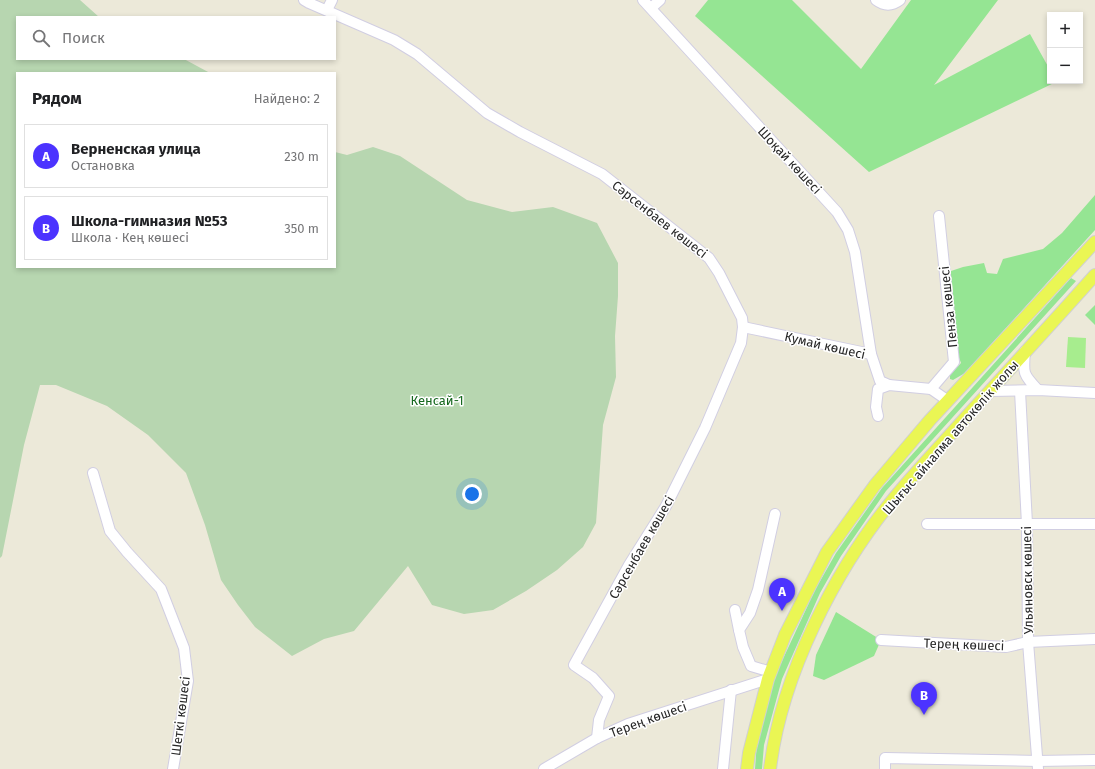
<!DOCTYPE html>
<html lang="ru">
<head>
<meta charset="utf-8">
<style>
  body { margin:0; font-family:"Fira Sans",sans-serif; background:#f6f6f6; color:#202124 }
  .controls { position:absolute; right:12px; top:12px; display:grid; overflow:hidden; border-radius:0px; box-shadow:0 2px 6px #0003 }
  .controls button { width:36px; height:36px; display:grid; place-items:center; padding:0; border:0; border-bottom:1px solid #e0e0e0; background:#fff; color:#202124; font:20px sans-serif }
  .you { position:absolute; left:472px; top:494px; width:14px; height:14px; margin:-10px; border:3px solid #fff; border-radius:50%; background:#1a73e8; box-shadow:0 0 0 6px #1a73e833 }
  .badge { display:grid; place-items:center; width:26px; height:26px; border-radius:50%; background:#4c33ff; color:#fff; font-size:13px; font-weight:700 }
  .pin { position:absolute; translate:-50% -33px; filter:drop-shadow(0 1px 2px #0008) }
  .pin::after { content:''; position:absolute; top:21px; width:14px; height:12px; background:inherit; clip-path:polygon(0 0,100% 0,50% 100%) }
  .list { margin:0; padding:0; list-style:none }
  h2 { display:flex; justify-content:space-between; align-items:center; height:52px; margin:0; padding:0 16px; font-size:17px }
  h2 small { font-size:13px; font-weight:400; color:#757577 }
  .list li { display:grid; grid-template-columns:26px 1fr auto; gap:12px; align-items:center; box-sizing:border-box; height:64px; margin:0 8px 8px; padding:0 8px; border:1px solid #e0e0e0; border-radius:0px }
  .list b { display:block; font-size:15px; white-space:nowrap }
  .list p { margin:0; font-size:13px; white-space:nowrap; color:#757577 }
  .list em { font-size:13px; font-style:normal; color:#757577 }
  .icon { flex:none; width:22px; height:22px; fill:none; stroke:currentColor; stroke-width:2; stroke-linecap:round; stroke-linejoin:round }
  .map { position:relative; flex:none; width:1095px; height:769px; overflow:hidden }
  .search { position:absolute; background:#fff; box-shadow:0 2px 6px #0003; left:16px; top:16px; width:320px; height:44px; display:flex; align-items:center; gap:10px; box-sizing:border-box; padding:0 14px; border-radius:0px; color:#757577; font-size:15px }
  .panel { position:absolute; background:#fff; box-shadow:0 2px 6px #0003; left:16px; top:72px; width:320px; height:196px; border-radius:0px }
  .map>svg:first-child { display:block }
  .green { fill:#95e593 }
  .cemetery { fill:#b7d6b0 }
  .pitch { fill:#a7ed8e }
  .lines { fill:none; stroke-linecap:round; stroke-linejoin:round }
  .minor-casing { stroke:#d1cee2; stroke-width:12 }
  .major-casing { stroke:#d0d0d0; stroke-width:14 }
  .minor { stroke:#fff; stroke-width:10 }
  .major { stroke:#eaf654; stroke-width:12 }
  .labels { text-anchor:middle; stroke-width:3; stroke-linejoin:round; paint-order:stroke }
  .street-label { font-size:13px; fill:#282828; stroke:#fff }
  .park-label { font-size:13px; fill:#16681e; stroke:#fff }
</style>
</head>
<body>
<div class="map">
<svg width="1095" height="769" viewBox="0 0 1095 769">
  <rect width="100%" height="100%" fill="#ece9d9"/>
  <g class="green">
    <path d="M708,0H792L861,69L911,0H998L934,85L1030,34L1050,70V81L1056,82L869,172L695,16Z"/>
    <path d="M1095,195V230L965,373L953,380L950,379V375L961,363L957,352L950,275L951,271L963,267L984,263L987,273L997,274L1003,259L1043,249L1062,233Z"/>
    <path d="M1071,278L1076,281L886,491L841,556L820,593L782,679L764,745L762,769H755L757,742L775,676L815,590L836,553L882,488Z"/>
    <path d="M1095,305V325L1085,315Z"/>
    <path d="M836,612L881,640L874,656L824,680L813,676L816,655Z"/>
  </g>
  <path class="cemetery" d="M0,0H80L99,17H17V59H184L210,73H17V267H335V152L347,155L373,147L400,156L467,200L512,212L553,207L597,223L618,263V296L615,336L616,377L603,425L596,523L583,547L557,570L526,591L493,610L464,614L432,605L408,566L354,631L324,639L292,656L255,627L238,605L221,580L205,525L186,473L148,435L107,406L56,385H40L24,445L2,556L0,558Z"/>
  <path class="pitch" d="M1068,337L1086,338L1085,368L1066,367Z"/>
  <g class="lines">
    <defs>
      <g id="minor">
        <path d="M304,0L309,3L394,40L417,54L487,113L520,132L602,174L709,258L719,273L742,318L743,327L741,343L705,428L666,506L629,565L574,665L593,678L609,696L599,720L597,738"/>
        <path d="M643,0L837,212L848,230L855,252L871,354L880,381L889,385"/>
        <path d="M876,0C884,6 892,6 900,0"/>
        <path d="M651,8L660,0"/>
        <path d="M327,10L332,0"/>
        <path d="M743,327L871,354"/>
        <path d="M1025,351C1023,374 1023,374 1038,390"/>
        <path d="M931,389L954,362L939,216"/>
        <path d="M990,391L1038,390L1095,393"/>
        <path d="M1020,391L1027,524L1028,642L1038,769"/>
        <path d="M878,416L876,407L878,389L889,385L931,389L947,400"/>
        <path d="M93,473L110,531L127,552L161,589L184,648L188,681L173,769"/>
        <path d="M927,524H1095"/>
        <path d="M735,610L739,630"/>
        <path d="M881,640L1006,647L1028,642L1095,639"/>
        <path d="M771,672L751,666L743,647L739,630L750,613L758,590L775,514"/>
        <path d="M544,769L597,738L628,724L768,679"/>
        <path d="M723,769L731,690"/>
        <path d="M885,769V758L1038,761L1095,760"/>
      </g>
      <g id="major">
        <path d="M747,769L749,753L768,679L785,635L827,552L875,485L930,420L1095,242"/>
        <path d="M770,769C781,676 835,569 895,497C918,469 943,443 967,416C1010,369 1053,322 1095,275"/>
      </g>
    </defs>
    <use href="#minor" class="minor-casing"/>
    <use href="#major" class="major-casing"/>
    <use href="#minor" class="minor"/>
    <use href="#major" class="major"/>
  </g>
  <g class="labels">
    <g class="street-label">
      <text transform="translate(790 160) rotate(47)" y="5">Шоқай көшесі</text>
      <text transform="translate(660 219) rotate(38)" y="5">Сәрсенбаев көшесі</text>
      <text transform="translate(948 307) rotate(-96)" y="5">Пенза көшесі</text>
      <text transform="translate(825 345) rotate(13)" y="5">Кумай көшесі</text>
      <text transform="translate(950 437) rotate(-49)" y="5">Шығыс айналма автокөлік жолы</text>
      <text transform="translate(641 547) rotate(-60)" y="5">Сәрсенбаев көшесі</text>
      <text transform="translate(1027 580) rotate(-91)" y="5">Ульяновск көшесі</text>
      <text transform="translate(964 644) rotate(2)" y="5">Терең көшесі</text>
      <text transform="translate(180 716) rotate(-83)" y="5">Шеткі көшесі</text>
      <text transform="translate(648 719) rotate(-20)" y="5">Терең көшесі</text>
    </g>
    <g class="park-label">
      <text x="437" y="405">Кенсай-1</text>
    </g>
  </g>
</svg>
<div class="controls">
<button>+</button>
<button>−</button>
</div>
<div class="you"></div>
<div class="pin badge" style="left:782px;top:611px">A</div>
<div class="pin badge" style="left:924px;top:715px">B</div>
<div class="search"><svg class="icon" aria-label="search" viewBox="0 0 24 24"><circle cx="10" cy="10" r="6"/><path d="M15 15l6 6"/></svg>Поиск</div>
<section class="panel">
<h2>Рядом<small>Найдено: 2</small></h2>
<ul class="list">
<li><span class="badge">A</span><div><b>Верненская улица</b><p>Остановка</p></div><em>230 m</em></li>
<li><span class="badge">B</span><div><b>Школа-гимназия №53</b><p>Школа · Кең көшесі</p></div><em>350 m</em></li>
</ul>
</section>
</div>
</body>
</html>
